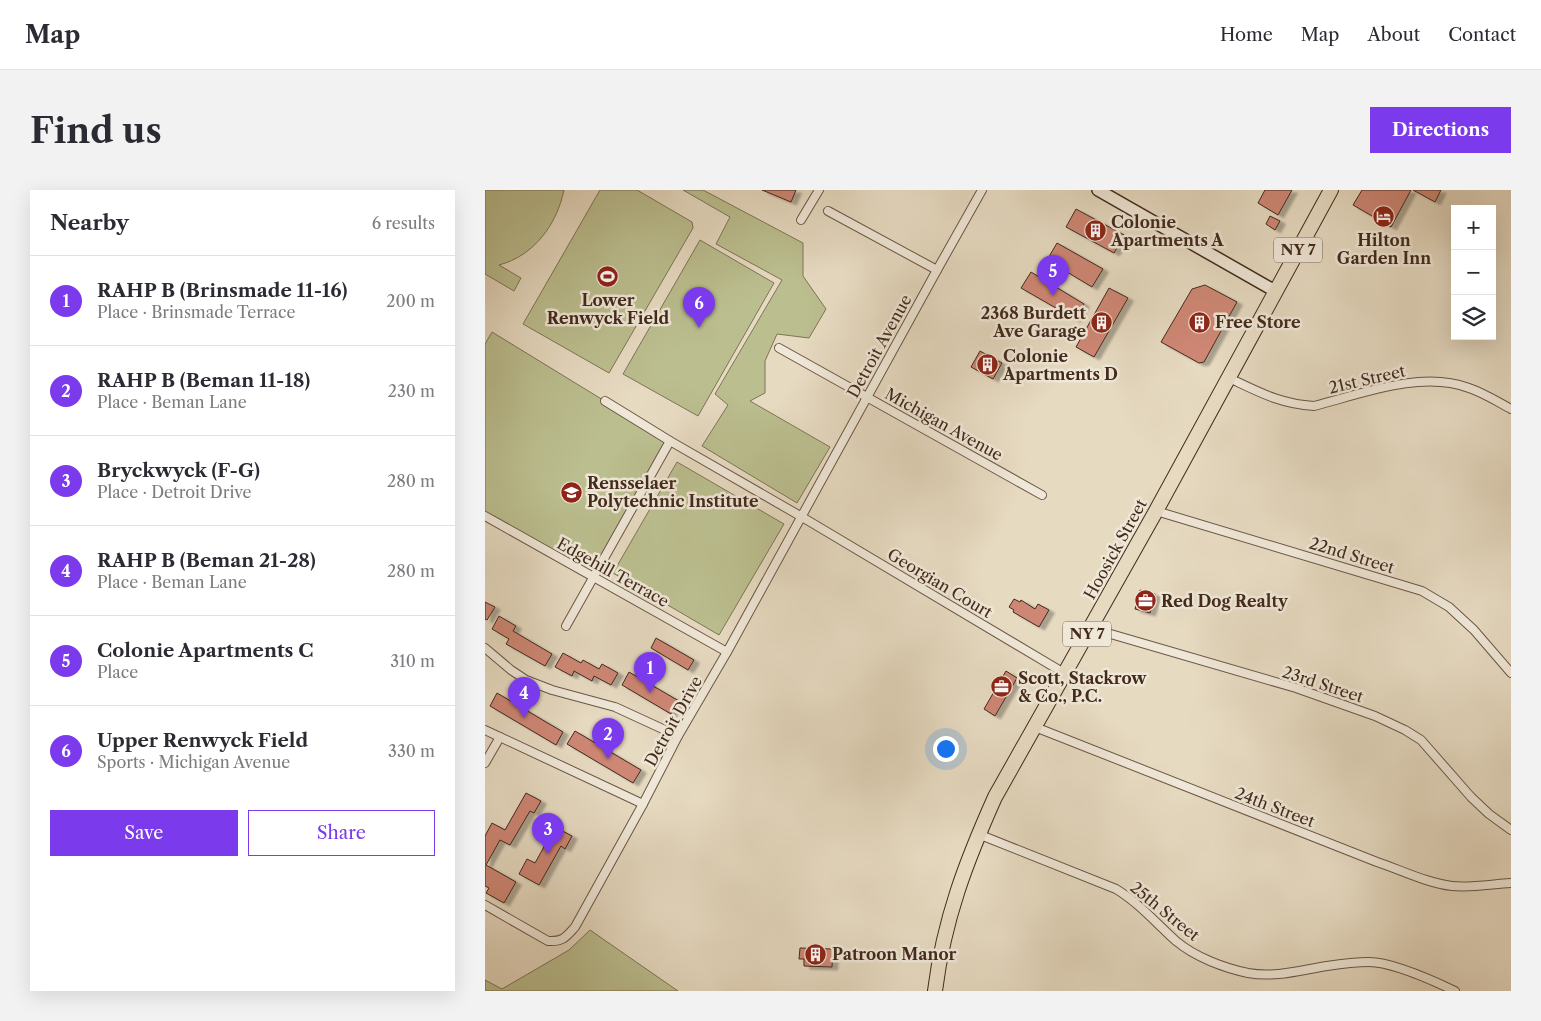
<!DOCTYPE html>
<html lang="en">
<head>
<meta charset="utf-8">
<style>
  body { margin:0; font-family:"Libre Caslon Text",serif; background:#f2f2f3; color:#2b2b33 }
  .controls { position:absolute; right:15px; top:15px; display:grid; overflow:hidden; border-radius:0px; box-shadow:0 5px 20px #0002 }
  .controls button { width:45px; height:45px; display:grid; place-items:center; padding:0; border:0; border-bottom:1px solid #e1e1e2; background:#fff; color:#2b2b33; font:25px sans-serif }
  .you { position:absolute; left:460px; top:558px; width:18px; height:18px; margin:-12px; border:4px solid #fff; border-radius:50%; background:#1a73e8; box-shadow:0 0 0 8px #1a73e833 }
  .badge { display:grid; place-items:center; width:32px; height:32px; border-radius:50%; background:#7c3aed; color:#fff; font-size:16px; font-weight:700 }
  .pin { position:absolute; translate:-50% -41px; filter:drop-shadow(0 1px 2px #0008) }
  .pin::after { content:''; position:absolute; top:26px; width:18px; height:15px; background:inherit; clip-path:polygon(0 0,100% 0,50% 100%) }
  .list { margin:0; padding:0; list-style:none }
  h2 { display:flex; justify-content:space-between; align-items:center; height:65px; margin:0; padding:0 20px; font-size:21px }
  h2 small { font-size:16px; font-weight:400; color:#7c7c81 }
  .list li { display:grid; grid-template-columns:32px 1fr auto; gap:15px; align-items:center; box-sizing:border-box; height:90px; padding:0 20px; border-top:1px solid #e1e1e2 }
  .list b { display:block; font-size:19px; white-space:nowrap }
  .list p { margin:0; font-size:16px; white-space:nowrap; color:#7c7c81 }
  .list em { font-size:16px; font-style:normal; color:#7c7c81 }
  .actions { display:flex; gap:10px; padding:15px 20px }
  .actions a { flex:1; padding:11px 0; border:1px solid #7c3aed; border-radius:0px; text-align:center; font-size:18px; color:#7c3aed }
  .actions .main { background:#7c3aed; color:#fff }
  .icon { flex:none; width:28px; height:28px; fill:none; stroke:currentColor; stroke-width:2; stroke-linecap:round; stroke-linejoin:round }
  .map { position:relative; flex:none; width:1026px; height:801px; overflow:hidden; border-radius:0px }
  header { display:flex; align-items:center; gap:30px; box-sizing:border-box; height:70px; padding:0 25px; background:#fff; border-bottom:1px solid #e1e1e2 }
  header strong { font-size:24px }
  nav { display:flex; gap:28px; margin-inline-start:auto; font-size:18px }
  .intro { display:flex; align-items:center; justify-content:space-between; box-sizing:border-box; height:120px; padding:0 30px }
  h1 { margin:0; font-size:35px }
  .button { padding:12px 22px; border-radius:0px; background:#7c3aed; color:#fff; font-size:18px; font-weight:700 }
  main { display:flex; gap:30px; padding:0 30px }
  aside { flex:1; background:#fff; border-radius:0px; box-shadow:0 5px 20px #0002 }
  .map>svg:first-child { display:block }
  .green { fill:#bbbe8f; stroke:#7e7456 }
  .building { fill:#ce8775; stroke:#422a1c; filter:url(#shadow) }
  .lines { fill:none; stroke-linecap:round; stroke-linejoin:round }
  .street-casing { stroke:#6b5645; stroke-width:10 }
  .secondary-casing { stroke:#422a1c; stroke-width:14 }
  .highway-casing { stroke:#422a1c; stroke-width:16 }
  .street { stroke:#efe7d7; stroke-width:8 }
  .secondary { stroke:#efe7d7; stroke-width:11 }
  .highway { stroke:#e6dac1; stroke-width:14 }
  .labels { text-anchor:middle; stroke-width:5; stroke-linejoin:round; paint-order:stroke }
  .shield { fill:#efe7d7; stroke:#766354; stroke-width:1 }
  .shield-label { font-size:15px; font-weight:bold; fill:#422a1c }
  .poi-label { font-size:16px; font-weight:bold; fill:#422a1c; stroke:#efe7d7; text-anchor:start }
  .street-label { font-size:16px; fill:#422a1c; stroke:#efe7d7 }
</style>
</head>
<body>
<header>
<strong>Map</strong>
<nav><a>Home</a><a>Map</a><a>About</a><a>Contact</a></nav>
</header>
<div class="intro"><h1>Find us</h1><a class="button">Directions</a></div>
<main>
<aside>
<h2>Nearby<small>6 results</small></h2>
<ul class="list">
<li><span class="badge">1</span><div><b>RAHP B (Brinsmade 11-16)</b><p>Place · Brinsmade Terrace</p></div><em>200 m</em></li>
<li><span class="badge">2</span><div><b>RAHP B (Beman 11-18)</b><p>Place · Beman Lane</p></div><em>230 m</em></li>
<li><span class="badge">3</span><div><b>Bryckwyck (F-G)</b><p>Place · Detroit Drive</p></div><em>280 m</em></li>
<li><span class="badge">4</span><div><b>RAHP B (Beman 21-28)</b><p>Place · Beman Lane</p></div><em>280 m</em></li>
<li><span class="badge">5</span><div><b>Colonie Apartments C</b><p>Place</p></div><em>310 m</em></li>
<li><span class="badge">6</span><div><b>Upper Renwyck Field</b><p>Sports · Michigan Avenue</p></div><em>330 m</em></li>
</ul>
<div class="actions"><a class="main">Save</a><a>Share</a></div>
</aside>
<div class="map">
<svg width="1026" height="801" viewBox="0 0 1026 801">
  <defs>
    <filter id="shadow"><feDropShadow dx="5.5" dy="3" stdDeviation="1" flood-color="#0004"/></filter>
  </defs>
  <rect width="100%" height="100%" fill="#e6dac1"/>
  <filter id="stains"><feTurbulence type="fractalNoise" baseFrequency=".004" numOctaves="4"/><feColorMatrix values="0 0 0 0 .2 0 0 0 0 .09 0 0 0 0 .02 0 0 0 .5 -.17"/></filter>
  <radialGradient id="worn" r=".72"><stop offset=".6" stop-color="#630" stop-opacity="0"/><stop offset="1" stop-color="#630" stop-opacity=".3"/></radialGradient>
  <g class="green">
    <path d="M0,0H79C72,34 49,66 14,75L36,88L29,101L0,84Z"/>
    <path d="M115,0H152L207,32L208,38L124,183L38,134Z"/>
    <path d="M198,0H218L318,53V86L341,119L324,148L292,144L280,171V203L265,211L345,257L312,313L217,256L243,215L230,204L297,90L231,54L245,27Z"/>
    <path d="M215,50L289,93L213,226L138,184Z"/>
    <path d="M7,142L185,251L108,387L0,326V154Z"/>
    <path d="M192,272L299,334L234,445L128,383Z"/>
    <path d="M105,740L193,801H0V790L17,799L84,760Z"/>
  </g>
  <g class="building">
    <path d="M277,0H311L306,12Z"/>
    <path d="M780,0H807L793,25L773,13Z"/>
    <path d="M877,0H926L906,37L868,15Z"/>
    <path d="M928,0H956L950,12Z"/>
    <path d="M591,19L639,45L629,63L581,37Z"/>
    <path d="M785,26L795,31L790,40L781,34Z"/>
    <path d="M572,53L618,79L607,97L562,70Z"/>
    <path d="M546,82L599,114L590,129L536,98Z"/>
    <path d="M720,95L752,112L719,172L714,173L676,152L707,99Z"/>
    <path d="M624,98L643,108L609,167L591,157Z"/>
    <path d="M495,161L517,173L508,189L486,177Z"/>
    <path d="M655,400L670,404L665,423L650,419Z"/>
    <path d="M529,409L535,412L536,410L550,419L553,414L564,420L554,437L528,422L529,420L524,417Z"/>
    <path d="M0,412L10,417L2,430L0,429Z"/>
    <path d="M14,426L31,436L28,441L67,464L60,476L21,454L24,449L7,439Z"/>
    <path d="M171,448L209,470L203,480L166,458Z"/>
    <path d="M78,463L96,473L98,470L114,479L117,474L133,483L126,495L109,486L107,491L89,481L87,486L70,477Z"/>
    <path d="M521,481L532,488L510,526L499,519Z"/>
    <path d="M144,482L194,511L186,524L137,495Z"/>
    <path d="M12,503L78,542L71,555L5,516Z"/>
    <path d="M90,541L156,580L148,593L82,554Z"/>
    <path d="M41,603L56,611L49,623L45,621L25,655L15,650L1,675L31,692L19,713L1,703L4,698L0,696V646L7,633L20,640Z"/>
    <path d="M70,637L87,646L80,659L76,656L54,695L34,684L42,669L50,673Z"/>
    <path d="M315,758L348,759L347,777L319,776V769H314Z"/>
  </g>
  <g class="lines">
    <defs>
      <g id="street">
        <path d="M343,21L452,80"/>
        <path d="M316,30L334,0"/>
        <path d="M294,158L557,305"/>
        <path d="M744,188C774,202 795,214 829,216C876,204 936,180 984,198C999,203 1013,212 1026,219"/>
        <path d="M120,211L185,251L317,327L579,483"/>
        <path d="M671,321L937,401L964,417L989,440L1026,483"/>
        <path d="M0,326L242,462"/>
        <path d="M81,436L185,251"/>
        <path d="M605,438L811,498L890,526L920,540L936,550L986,607L1004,624L1026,640"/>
        <path d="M0,458L26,480L41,490L67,500L130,517L193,546"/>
        <path d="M550,537L892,672C916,680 942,693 967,696C987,698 1007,694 1026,693"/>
        <path d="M0,540L158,614"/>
        <path d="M0,573L15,547"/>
        <path d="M493,644L631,699C654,713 671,733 691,751C710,767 739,778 763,783C790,788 816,780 842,776C855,774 870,772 884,772C907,772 949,791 970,801"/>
        <path d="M0,715L63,751C78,752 81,747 90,737L158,614L193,546L242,462L452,80L497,0"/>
      </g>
      <path id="secondary" d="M613,0L790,101"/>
      <path id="highway" d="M450,801C459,729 481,672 510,607L671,321L846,0"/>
    </defs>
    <use href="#street" class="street-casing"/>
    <use href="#secondary" class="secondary-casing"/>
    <use href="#highway" class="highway-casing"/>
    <use href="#street" class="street"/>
    <use href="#secondary" class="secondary"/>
    <use href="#highway" class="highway"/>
  </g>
  <defs>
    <symbol id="hotel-disc" viewBox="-11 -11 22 22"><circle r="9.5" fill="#8f2418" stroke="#efe7d7"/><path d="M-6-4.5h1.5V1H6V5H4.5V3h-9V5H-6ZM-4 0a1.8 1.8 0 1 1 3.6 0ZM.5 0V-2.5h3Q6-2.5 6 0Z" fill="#fff"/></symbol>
    <symbol id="building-disc" viewBox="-11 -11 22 22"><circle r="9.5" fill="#8f2418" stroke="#efe7d7"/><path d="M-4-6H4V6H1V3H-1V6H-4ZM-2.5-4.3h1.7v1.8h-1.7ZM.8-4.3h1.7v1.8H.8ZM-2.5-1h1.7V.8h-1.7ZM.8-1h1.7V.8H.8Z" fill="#fff"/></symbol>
    <symbol id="stadium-disc" viewBox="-11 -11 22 22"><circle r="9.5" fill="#8f2418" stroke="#efe7d7"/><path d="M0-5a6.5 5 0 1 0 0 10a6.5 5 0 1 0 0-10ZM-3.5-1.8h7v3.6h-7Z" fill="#fff"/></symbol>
    <symbol id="university-disc" viewBox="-11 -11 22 22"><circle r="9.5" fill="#8f2418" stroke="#efe7d7"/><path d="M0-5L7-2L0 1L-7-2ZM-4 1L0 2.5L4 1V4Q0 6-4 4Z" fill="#fff"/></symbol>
    <symbol id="office-disc" viewBox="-11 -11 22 22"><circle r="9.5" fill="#8f2418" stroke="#efe7d7"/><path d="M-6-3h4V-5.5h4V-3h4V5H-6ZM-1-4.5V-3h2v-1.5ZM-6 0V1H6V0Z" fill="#fff"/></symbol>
  </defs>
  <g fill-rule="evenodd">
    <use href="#hotel-disc" x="886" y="14" width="25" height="25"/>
    <use href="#building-disc" x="598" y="28" width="25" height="25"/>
    <use href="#stadium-disc" x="110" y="74" width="25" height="25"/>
    <use href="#building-disc" x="604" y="120" width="25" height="25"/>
    <use href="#building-disc" x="702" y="120" width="25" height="25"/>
    <use href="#building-disc" x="490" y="162" width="25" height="25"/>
    <use href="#university-disc" x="74" y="290" width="25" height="25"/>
    <use href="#office-disc" x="648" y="398" width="25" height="25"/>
    <use href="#office-disc" x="504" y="484" width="25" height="25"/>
    <use href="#building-disc" x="318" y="752" width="25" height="25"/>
  </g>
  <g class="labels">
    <g class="shield">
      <rect x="789" y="47.5" width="48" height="25" rx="4"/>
      <rect x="578" y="431.5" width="48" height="25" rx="4"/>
    </g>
    <g class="shield-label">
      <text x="813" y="65">NY 7</text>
      <text x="602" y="449">NY 7</text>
    </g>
    <g class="poi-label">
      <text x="626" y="38">Colonie<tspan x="626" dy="18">Apartments A</tspan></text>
      <text x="899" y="56" text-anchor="middle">Hilton<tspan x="899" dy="18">Garden Inn</tspan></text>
      <text x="123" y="116" text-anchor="middle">Lower<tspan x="123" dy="18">Renwyck Field</tspan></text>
      <text x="601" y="129" text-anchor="end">2368 Burdett<tspan x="601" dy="18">Ave Garage</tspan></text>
      <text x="730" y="138">Free Store</text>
      <text x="518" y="172">Colonie<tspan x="518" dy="18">Apartments D</tspan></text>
      <text x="102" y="299">Rensselaer<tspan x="102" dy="18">Polytechnic Institute</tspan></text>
      <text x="676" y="417">Red Dog Realty</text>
      <text x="533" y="494">Scott, Stackrow<tspan x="533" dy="18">&amp; Co., P.C.</tspan></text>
      <text x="347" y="770">Patroon Manor</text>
    </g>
    <g class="street-label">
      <text transform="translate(394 156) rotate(-61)" y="6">Detroit Avenue</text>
      <text transform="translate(882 189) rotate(-13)" y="6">21st Street</text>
      <text transform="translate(459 234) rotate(29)" y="6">Michigan Avenue</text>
      <text transform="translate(630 359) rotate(-61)" y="6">Hoosick Street</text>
      <text transform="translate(867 365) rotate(17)" y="6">22nd Street</text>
      <text transform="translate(128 382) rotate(29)" y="6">Edgehill Terrace</text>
      <text transform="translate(455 393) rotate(31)" y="6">Georgian Court</text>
      <text transform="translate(838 494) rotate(18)" y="6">23rd Street</text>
      <text transform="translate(188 531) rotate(-61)" y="6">Detroit Drive</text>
      <text transform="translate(790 617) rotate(21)" y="6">24th Street</text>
      <text transform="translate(680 721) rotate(39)" y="6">25th Street</text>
    </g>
  </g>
  <rect width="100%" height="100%" filter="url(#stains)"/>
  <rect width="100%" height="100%" fill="url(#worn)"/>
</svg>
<div class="controls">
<button>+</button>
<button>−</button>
<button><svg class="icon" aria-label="layers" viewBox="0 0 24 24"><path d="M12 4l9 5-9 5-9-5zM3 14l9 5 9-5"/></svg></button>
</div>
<div class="you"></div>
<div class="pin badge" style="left:165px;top:503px">1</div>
<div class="pin badge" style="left:123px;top:569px">2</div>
<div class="pin badge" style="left:63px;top:664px">3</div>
<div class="pin badge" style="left:39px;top:528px">4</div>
<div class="pin badge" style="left:568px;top:106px">5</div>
<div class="pin badge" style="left:214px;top:138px">6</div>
</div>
</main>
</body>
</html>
